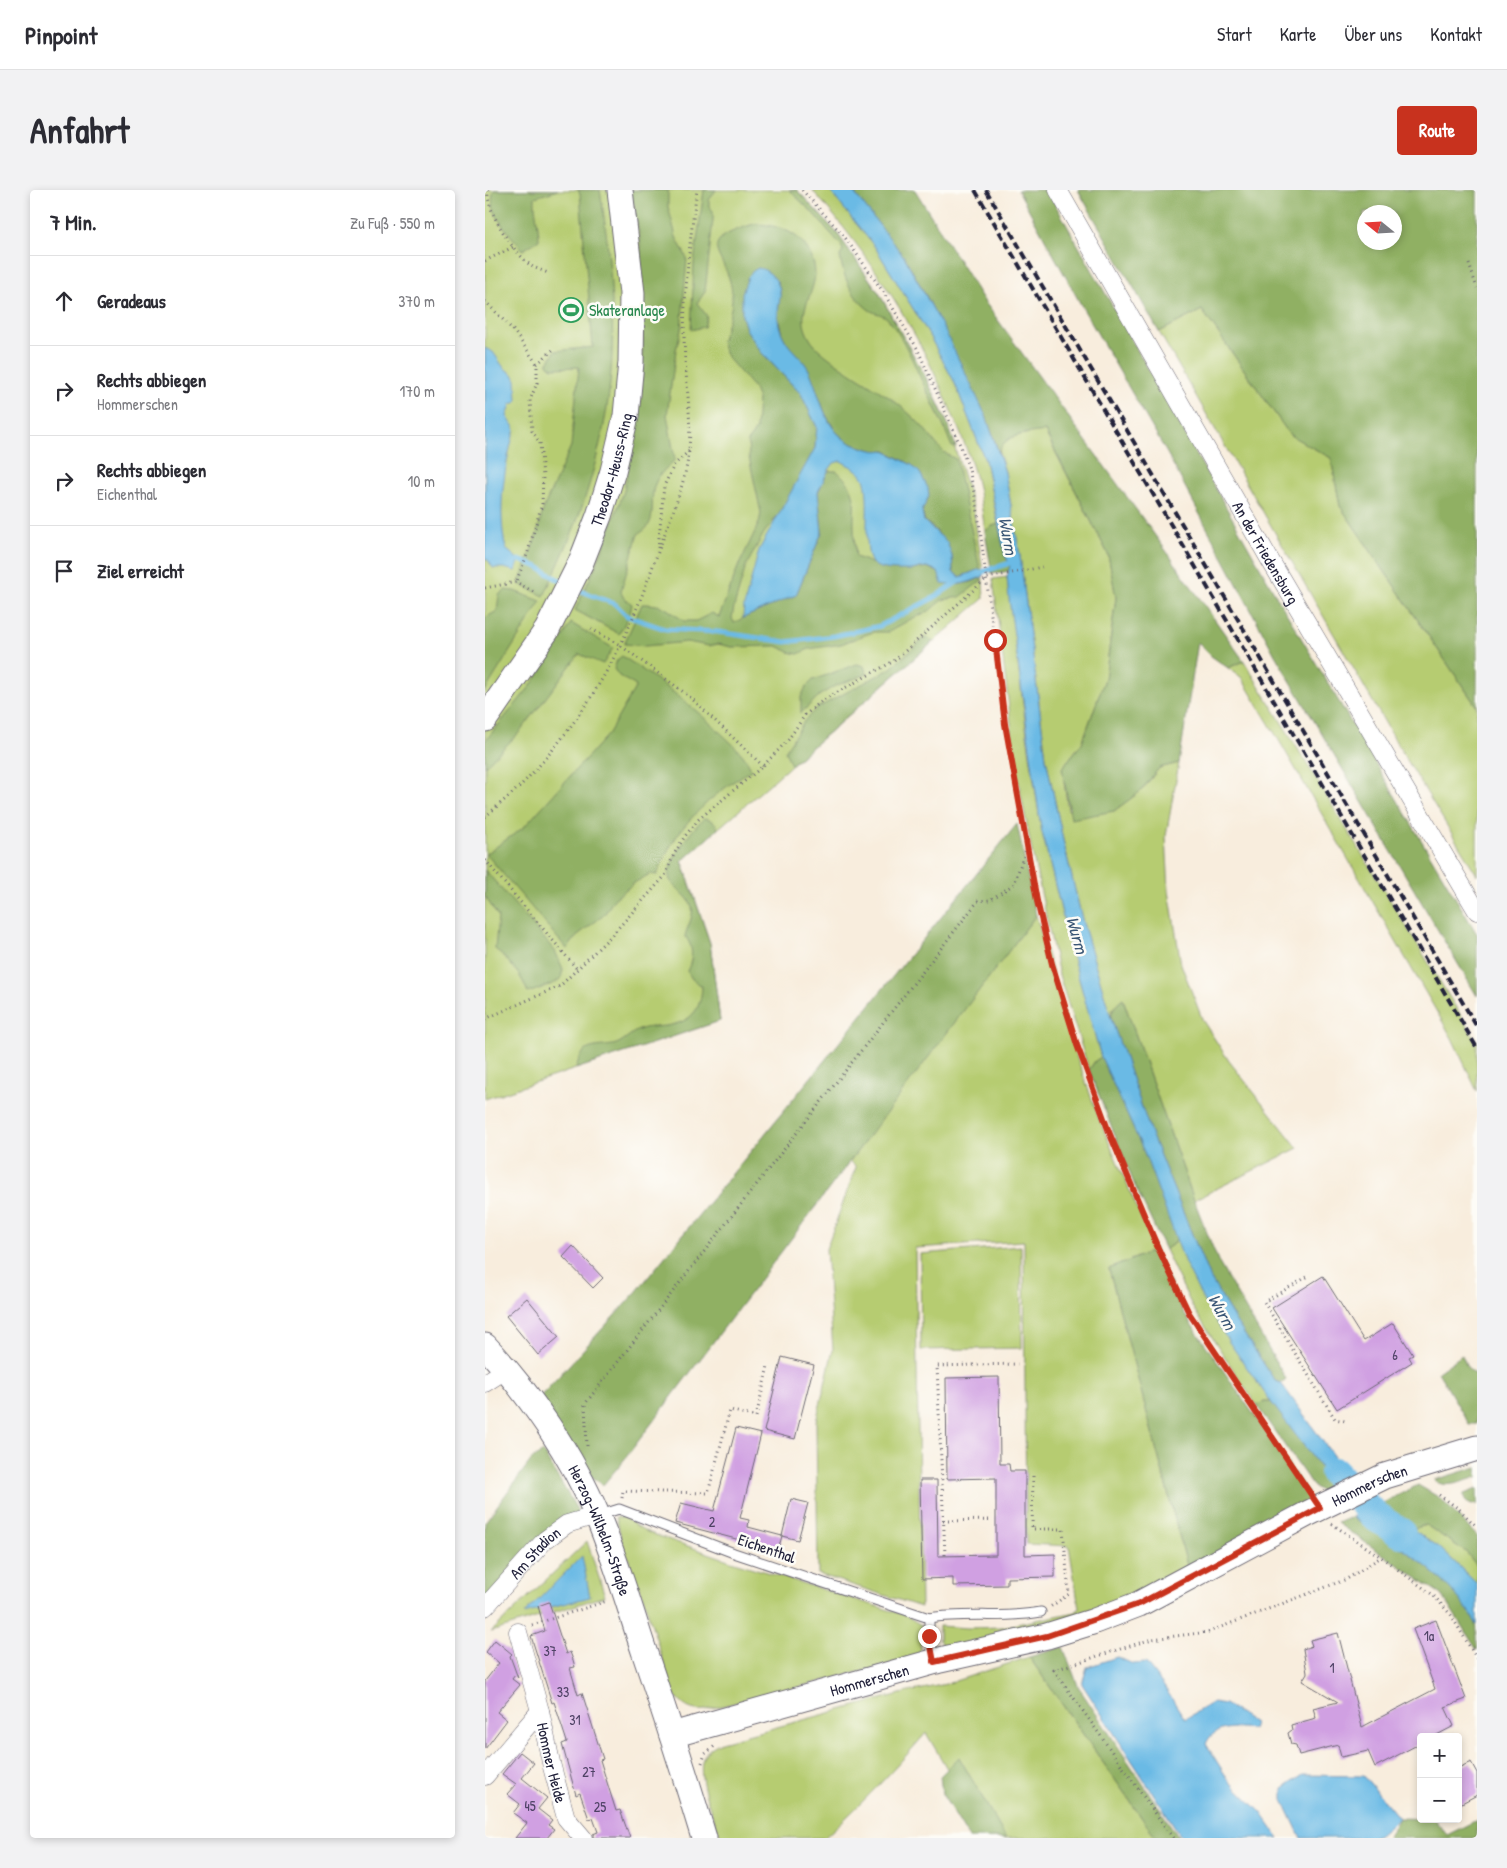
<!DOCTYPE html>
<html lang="de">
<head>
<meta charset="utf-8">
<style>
  body { margin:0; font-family:"Patrick Hand",sans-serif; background:#f2f2f3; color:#2b2b33 }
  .controls { position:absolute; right:15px; bottom:15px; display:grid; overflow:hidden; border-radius:5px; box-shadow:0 2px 8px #0003 }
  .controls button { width:45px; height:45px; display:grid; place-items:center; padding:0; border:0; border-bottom:1px solid #e1e1e2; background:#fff; color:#2b2b33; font:25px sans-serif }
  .compass { position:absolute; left:872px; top:15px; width:45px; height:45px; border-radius:50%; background:#fff; box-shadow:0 2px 8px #0003; rotate:288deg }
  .stop { position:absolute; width:15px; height:15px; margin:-11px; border:4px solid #c8321e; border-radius:50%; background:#fff }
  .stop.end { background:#c8321e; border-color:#fff; box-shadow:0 1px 5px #0008 }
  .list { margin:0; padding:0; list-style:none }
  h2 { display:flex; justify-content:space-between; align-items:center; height:65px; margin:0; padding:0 20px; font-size:21px }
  h2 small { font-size:16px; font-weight:400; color:#7c7c81 }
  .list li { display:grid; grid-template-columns:32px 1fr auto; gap:15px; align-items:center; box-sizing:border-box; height:90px; padding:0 20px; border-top:1px solid #e1e1e2 }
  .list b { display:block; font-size:19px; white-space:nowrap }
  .list p { margin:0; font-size:16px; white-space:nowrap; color:#7c7c81 }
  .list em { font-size:16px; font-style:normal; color:#7c7c81 }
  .icon { flex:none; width:28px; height:28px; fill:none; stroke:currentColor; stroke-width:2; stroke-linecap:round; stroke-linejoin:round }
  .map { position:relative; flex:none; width:992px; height:1648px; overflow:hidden; border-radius:5px }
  header { display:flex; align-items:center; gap:30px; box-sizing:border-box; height:70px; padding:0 25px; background:#fff; border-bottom:1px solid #e1e1e2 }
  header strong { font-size:24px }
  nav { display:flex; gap:28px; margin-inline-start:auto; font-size:18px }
  .intro { display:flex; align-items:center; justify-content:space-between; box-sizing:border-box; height:120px; padding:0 30px }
  h1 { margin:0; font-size:35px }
  .button { padding:12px 22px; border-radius:5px; background:#c8321e; color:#fff; font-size:18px; font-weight:700 }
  main { display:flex; gap:30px; padding:0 30px }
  aside { flex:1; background:#fff; border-radius:5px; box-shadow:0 2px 8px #0003 }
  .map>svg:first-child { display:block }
  .green { fill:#b6cc71; stroke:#6c7756 }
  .forest { fill:#90b063; stroke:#59694f; fill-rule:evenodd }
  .water { fill:#6abae5; stroke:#466e90 }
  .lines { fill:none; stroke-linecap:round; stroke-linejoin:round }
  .stream { stroke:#6abae5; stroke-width:5 }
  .river { stroke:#6abae5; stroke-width:30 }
  .building { fill:#d0a0e2 }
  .lane-casing { stroke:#6d6974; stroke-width:11 }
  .street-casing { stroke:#6d6974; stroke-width:19 }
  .secondary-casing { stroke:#6d6974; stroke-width:27 }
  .path { stroke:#6d6974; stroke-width:3; stroke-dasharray:1 4; stroke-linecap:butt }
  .lane { stroke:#fff; stroke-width:9 }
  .street { stroke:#fff; stroke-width:18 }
  .secondary { stroke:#fff; stroke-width:25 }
  .rail { stroke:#22223b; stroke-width:4; stroke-dasharray:8 4; stroke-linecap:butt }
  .route { stroke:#c8321e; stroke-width:6 }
  .labels { text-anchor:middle; stroke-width:5; stroke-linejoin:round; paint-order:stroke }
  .number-label { font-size:14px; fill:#4e4265 }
  .leisure-label { font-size:16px; fill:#27864d; stroke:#fdfcf7; text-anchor:start }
  .street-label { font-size:16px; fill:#22223b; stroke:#fdfcf7 }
  .water-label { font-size:18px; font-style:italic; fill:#3b5776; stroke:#fdfcf7 }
</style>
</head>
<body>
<header>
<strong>Pinpoint</strong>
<nav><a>Start</a><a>Karte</a><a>Über uns</a><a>Kontakt</a></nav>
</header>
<div class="intro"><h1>Anfahrt</h1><a class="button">Route</a></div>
<main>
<aside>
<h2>7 Min.<small>Zu Fuß · 550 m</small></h2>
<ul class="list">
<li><svg class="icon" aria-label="ahead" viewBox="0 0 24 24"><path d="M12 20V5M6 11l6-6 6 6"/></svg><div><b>Geradeaus</b></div><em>370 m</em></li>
<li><svg class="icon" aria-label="right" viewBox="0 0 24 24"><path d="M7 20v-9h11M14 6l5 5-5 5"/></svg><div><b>Rechts abbiegen</b><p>Hommerschen</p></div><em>170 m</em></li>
<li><svg class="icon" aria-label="right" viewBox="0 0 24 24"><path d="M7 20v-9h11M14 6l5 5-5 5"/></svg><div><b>Rechts abbiegen</b><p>Eichenthal</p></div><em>10 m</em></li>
<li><svg class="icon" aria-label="arrive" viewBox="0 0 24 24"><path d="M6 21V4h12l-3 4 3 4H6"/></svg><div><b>Ziel erreicht</b></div></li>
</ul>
</aside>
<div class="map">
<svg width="992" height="1648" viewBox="0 0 992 1648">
  <rect width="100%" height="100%" fill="#fdfcf7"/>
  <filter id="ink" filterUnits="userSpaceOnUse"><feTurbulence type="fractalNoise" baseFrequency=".02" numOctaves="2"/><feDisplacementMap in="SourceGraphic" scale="10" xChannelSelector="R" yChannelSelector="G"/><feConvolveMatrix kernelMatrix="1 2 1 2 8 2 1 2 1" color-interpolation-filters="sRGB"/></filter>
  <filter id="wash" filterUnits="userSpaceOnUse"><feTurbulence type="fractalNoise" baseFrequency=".0096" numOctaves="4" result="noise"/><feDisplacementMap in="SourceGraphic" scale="20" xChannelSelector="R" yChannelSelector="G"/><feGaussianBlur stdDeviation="1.12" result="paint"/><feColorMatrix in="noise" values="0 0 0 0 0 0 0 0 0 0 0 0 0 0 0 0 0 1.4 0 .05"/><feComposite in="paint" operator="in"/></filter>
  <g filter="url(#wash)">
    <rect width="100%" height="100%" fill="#f8eddd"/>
    <g class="green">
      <path d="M0,0H312L352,43L394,103L440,186L462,232L488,317L497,375L499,408L197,670L225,753L235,831L0,909Z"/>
      <path d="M327,0H344L390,57L440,138L469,191L500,270L513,334L505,337L500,342C498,327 496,312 493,297C487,271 477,246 466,221C433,140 386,66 327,0Z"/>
      <path d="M717,120L805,245L846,268L855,316L992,517V685L914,557L674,142Z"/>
      <path d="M559,240L623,364L631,407L620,489L597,553L577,578L583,620L629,621L658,599L674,578L694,573L681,646L684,701L696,774L718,831L744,871L813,958L709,1010L638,809L627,820L626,828L598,733L578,650L561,568L535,366L520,282L514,263L516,256L525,247Z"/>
      <path d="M522,387L541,538L556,638L587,764L616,867L610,871L604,880L574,785L547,661L533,589L508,389Z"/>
      <path d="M759,471L992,852V901L967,848L792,547L756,487L743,478Z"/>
      <path d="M551,725L591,865L614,929L670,1060L624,1079L703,1379L647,1405L584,1429L469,1458L458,1455L454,1450V1436L483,1438L517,1437L591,1422L594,1418L584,1356L541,1354L539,1051L430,1058L436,1417L333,1384L331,1232L348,1160L341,1059L371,977L364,971Z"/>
      <path d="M693,1050C712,1110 750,1160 786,1212H779L772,1216L708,1118L680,1060Z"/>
      <path d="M536,1056L537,1158L436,1160L435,1064Z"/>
      <path d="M131,1327H138L162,1342L249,1372L420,1425L436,1435L437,1445L434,1467L221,1520C205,1522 196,1515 188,1502L158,1407L138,1355Z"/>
      <path d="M941,1335L981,1362L992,1376V1394L954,1357L927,1339Z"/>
      <path d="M102,1351L120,1406L6,1442Z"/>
      <path d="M544,1467L671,1648H503L441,1543C409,1580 376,1615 339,1648H236C229,1628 208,1582 220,1564C224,1558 231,1555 236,1552L419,1503L461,1494Z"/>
    </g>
    <g class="forest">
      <path d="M9,0H73L50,7C49,21 54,35 54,50L38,60C25,44 1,22 9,0Z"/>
      <path d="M93,0H115C128,81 135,172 115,253C109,280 101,307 91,333C81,358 70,382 59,406L34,394L51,347L59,317L86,256L94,177L67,178L62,174L70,161L108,157L95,4Z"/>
      <path d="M146,0H183V17L187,31L191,47L202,68L196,140L191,160L182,225L190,270C182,277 174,284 170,294C163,312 175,334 153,344L136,401L138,407L147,414L145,424L134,444L90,420L113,371L139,301L156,209L158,164L157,85L155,49Z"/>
      <path d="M219,0H231L224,10V16L228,21V30L220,102L212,113L222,126L219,137L206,140L209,73Z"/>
      <path d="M304,0H312L352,43L394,103L440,186L462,232L471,257H467C458,233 446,210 435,187C426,167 417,146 403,129C397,123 389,124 383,119C366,106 358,86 355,66L358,61L356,55L325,20Z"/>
      <path d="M367,0H430L499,111L677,355L759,471L743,478L726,466L713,452L694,573L674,578L656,601L629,621L586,629L577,578L597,553L620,489L631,408L623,364L560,241C542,244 519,243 514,263L501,226L443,109L420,68Z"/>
      <path d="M533,0H562L793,409L992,744V806L790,465L683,265L600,122Z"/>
      <path d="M593,0H992V517L855,316L846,268L805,245L717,120L674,142ZM879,22H909V52H879Z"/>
      <path d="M269,34C281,34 298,37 309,45C323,54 333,75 329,91C324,114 311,126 325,149C335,167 389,196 408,210C417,217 426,225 434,233C446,245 455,264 471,269L495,379L475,387L468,382L467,366L451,340L440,331L437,321L444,306L435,283L427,275L399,260L392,262L364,253L351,242L340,223L324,181L304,157L297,145L293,125L295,99L292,91L257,126L261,139L276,162L316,204L332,237L330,258L322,275L294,324L279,343L261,376L249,417L247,428L249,433L258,428L311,405L337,342L333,302L343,281H352C375,302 368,312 369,339C369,348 370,358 371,367L399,378L427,380L442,377L453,382L465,396L486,392L496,388V391L475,407L457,410L444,421L424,430L404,442H388L356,454L324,459L313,464L304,462L292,456L247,457L233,454L224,456L202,452L160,456L139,454L157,414C181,414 181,419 199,431H211L227,423L234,427L253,377L274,333L276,323L264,267L263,251L271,239L273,209L268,197L242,167L236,152C241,138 248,120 247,104C245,63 202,54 269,34Z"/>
      <path d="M513,334L520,365L525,375V381L507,384L500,342L505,337Z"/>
      <path d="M20,400L29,401L56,411L0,501V428L12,421L14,405Z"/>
      <path d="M86,433L128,458L118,474L94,464L35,542L0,576V551L44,498L66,467Z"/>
      <path d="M439,448H444L448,452L306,575L300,561L320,530L332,518L405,479Z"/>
      <path d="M137,466C175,491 204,513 237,544C247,554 262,566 266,580C225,606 188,638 172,685L165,684L149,693L129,709L119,725L94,744L82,759L1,664L39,637L87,584L124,543L151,496L134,486L129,479L132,470Z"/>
      <path d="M372,474L379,476L382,484L350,496L335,505L316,523V507L321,497L328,490Z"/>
      <path d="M219,628C226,629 231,632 233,639L197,671L225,753L235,831L91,879C97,854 107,858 128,855C138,853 145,843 154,840C163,836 172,837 181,836C206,832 216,821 217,796L207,789L202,781C208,769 209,757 200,746C202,737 209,727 207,717C204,705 190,700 185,690C178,676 209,637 219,628Z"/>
      <path d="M532,634L551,725L139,1270L118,1295L102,1283L52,1210L152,1101Z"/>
      <path d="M0,680L70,761L78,779L76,788L70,793L43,803C37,785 24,771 10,759L13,727L0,706Z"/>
      <path d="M638,809L709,1010L734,1073L801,1189L796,1193L790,1191L752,1133L724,1086L667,946L626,828C627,819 630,815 638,809Z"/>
      <path d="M616,867L659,962L693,1050L680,1060L650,996L604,880L610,871Z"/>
      <path d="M670,1060L700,1125L823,1303L822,1312L703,1379L624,1079Z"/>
      <path d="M977,1165L982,1177L992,1185V1234H984L953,1182Z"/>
      <path d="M779,1212H786L796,1223L849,1296L837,1302L828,1296L772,1216Z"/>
      <path d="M58,1262L96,1326L0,1412V1332L47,1269Z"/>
      <path d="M992,1277V1287C979,1291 960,1300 949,1290Z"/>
      <path d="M933,1295L955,1308L992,1346V1376L981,1362L941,1335L927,1339L890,1317Z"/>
      <path d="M992,1299V1314L987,1315C982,1313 978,1311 979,1304Z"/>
      <path d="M867,1327C908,1352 971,1388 991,1433C992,1440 992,1452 992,1460L957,1405L852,1333Z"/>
      <path d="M578,1457L594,1498L694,1648H671L544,1467Z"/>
      <path d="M474,1567L521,1648H484L457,1604L455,1586Z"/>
      <path d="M914,1628L949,1629L962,1645L992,1630V1648H902Z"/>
    </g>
    <g class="water">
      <path d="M344,0H367L420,68L460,141L501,226L520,282L535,366L561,568L578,650L598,733L626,828L667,946L724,1086L752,1133L790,1191L796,1193L867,1292L849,1296L786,1212L744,1152L718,1110L700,1073L659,962L616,867L587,764L556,638L524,409L522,387L525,375L520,365L500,270L469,191L440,138L390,57Z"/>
      <path d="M273,78C283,79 294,90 295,101C296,108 293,116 293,123C292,130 295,140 298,146C304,160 319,168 325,182C338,212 340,247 376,257C384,259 390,262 398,260L427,275L435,283L443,298L444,306L437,321L439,331L462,352L467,366L468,382L475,387L495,379L499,386C486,392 472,397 457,394L453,382C450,380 446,378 442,377C437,377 432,379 427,380C416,380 398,381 389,375C375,365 388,305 378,287C373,279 364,276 356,271L349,273L343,281L333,302L337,342L311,405L258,428L259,416L274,360L330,258L332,237L316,204L276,162L261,139L257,126V103L263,87L268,81Z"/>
      <path d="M0,158L8,162L19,178L28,184L31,190L32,212L26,214L22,226L30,239C19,277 12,321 21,359L34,370L30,381L19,378H8L3,370L0,369Z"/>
      <path d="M890,1317L927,1339L954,1357L992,1394V1435C963,1384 916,1357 867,1327Z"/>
      <path d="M97,1366L105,1407L39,1424Z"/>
      <path d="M632,1467L648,1474L661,1473L678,1495L700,1529L728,1512L740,1514L769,1533L767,1539C750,1537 728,1536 721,1554L744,1591L776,1622L794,1648H697L597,1494L602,1477Z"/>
      <path d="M818,1585L879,1586L914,1628L894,1645L888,1648H816L798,1610V1599Z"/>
    </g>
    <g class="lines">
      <g class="stream">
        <path d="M34,370L51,376L79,393"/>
        <path d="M491,384L528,372"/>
        <path d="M91,399L130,414L142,426L180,439L233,442L301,452L349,446L395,436L450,407L471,393"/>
      </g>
      <path class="river" d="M849,1282L891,1327L916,1343"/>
    </g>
    <g id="blocks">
      <g class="building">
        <path d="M88,1056L118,1088L108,1098L78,1067Z"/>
        <path d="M838,1086L879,1151L908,1133L928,1165L924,1167L927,1172L852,1219L787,1118Z"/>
        <path d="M42,1108L74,1147L53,1165L21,1126Z"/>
        <path d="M297,1167L329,1175L310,1249L279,1241Z"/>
        <path d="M514,1187L515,1274H524L525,1281H540V1365L570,1364V1387L522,1388V1395L468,1396V1388L437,1389L435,1290H452L453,1366L511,1365V1288L462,1289L461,1188Z"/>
        <path d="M251,1238L276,1244L255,1328L264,1330L263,1337L297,1346L293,1360L190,1333L196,1313L229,1321Z"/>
        <path d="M306,1309L323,1313L313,1350L297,1346Z"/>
        <path d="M64,1412L81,1464L85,1462L88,1470L90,1477L85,1478L93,1505L97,1503L118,1569L115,1570L131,1621L135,1620L145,1648H108V1644L113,1642L108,1628L104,1629L95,1603L91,1605L77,1554L82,1552L69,1512L67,1513L46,1446L60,1441L53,1416Z"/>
        <path d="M951,1430L981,1509L960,1517L969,1536L948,1547H936V1553L890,1577L883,1561L856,1567L853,1555L814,1565L811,1555L806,1554L803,1543L807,1540L806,1535L831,1528L828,1518L853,1512L817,1491L822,1483L818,1459L827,1456L825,1450L853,1443L877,1537L950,1499L928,1439Z"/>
        <path d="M10,1450L27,1464L25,1466L33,1488L30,1485L27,1489L35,1495L12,1522L22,1530L0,1559V1491L14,1473L1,1462Z"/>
        <path d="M35,1562L49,1573L37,1588L62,1608L53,1619L67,1630L63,1635L69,1639L62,1648H30L42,1633L28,1623L35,1614L22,1604L31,1594L17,1584Z"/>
        <path d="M986,1572L992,1583V1605L973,1615V1578Z"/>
      </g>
    </g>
  </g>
  <g filter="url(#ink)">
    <use href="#blocks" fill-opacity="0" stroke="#6d6974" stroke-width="1"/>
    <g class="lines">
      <defs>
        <g id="lane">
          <path d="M115,1325L134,1319L249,1363L444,1428C482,1422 519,1429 556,1422"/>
          <path d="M444,1428V1445L449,1470"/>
        </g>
        <g id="street">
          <path id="s1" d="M573,0L785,370L992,721"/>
          <path d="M0,1193L22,1179"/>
          <path id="s2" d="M0,1417L60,1350L82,1334L112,1325"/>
          <path id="s3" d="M33,1442L55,1521L67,1577L81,1628L98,1648"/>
          <path d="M0,1586L55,1521"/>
        </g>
        <g id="secondary">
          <path id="s4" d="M0,529L62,440L96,372L114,326L128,281L141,226L146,172L147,103L135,0"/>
          <path id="s5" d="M0,1156C43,1201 88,1267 112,1325C131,1369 144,1416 159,1461C180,1523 200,1585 219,1648"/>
          <path id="s6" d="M187,1545L455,1470L562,1446L607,1432L654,1414L822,1324L900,1286L992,1258"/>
        </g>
      </defs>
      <use href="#lane" class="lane-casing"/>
      <use href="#street" class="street-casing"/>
      <use href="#secondary" class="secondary-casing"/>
      <g class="path">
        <path d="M3,0C0,21 31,66 48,77C53,79 58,81 63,83"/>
        <path d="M317,0L359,46L397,100L432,158L476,257L484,279L492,316L520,534L552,711L567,774L592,855L623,942L673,1058L704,1123L825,1302"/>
        <path d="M0,71L28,57"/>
        <path d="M984,74L992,98"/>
        <path d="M0,111L28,140L52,174V193L45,210L47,241L55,253L58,286L57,314L42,365L31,392"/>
        <path d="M52,174L70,158"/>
        <path d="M173,358L179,296L189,275L204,261"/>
        <path d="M0,398L31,392L49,402"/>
        <path d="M106,439L135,455L204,506L278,576"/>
        <path d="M0,627C12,616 25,606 37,594C83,547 124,486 149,425C159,402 167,378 176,354C187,324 201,292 204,260C207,221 199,182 199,143C200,95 205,48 212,0"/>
        <path d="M0,670L92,779"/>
        <path d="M0,829L75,796L126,746L180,686L189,664L200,646L214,629L278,576L303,550L320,525L338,510L409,471L502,388L557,377"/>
        <path d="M822,1087L779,1112L850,1229L860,1231"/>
        <path d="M102,1256L100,1214L493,711L505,710L529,694L541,659"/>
        <path d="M548,1286L547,1339H578L584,1404L565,1417"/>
        <path d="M954,1305L974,1319L992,1337"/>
        <path d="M137,1308L138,1301L223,1303L245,1220L271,1227L283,1176"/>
        <path d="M458,1331L507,1330"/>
        <path d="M847,1334L896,1367L948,1405L966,1425L992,1469"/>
        <path d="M460,1365L452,1176L533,1174"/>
        <path d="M47,1435L122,1411"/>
        <path d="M217,1573L220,1564L231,1555"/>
        <path d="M688,1648L569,1480L667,1449L723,1442L862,1389L896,1367"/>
      </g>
      <use href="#lane" class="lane"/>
      <use href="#street" class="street"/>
      <use href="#secondary" class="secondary"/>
      <g class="rail">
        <path d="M490,0L992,858"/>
        <path d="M501,0L992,837"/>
      </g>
    </g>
  </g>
  <g class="lines" filter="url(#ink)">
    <path class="route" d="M444,1446L449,1472L562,1446L654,1414L835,1318L704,1123L673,1058L624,942L592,855L567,774L552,711L520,534L510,450"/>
  </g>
  <defs>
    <symbol id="stadium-ring" viewBox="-11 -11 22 22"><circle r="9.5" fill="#fdfcf7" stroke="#2e9e5b" stroke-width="1.5"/><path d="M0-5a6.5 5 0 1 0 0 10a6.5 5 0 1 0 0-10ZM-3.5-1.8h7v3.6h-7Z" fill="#2e9e5b"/></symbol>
  </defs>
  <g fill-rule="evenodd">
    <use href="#stadium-ring" x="72" y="106" width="28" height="28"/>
  </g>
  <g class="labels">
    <g class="number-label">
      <text x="910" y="1170">6</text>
      <text x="227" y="1337">2</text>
      <text x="944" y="1451">1a</text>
      <text x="65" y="1466">37</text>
      <text x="847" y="1483">1</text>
      <text x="78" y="1507">33</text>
      <text x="90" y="1535">31</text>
      <text x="104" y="1587">27</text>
      <text x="45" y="1621">45</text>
      <text x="115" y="1622">25</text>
    </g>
    <g class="leisure-label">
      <text x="104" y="126">Skateranlage</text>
    </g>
    <g class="street-label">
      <text dy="6" stroke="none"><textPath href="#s4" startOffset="282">Theodor-Heuss-Ring</textPath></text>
      <text dy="6" stroke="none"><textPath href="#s1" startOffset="418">An der Friedensburg</textPath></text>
      <text dy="6" stroke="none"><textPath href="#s6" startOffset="745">Hommerschen</textPath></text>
      <text dy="6" stroke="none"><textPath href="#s5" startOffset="219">Herzog-Wilhelm-Straße</textPath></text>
      <text transform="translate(282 1358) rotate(19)" y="6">Eichenthal</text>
      <text dy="6" stroke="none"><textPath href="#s2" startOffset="74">Am Stadion</textPath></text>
      <text dy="6" stroke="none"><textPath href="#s6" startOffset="205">Hommerschen</textPath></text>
      <text dy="6" stroke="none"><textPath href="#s3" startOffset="135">Hommer Heide</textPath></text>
    </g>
    <g class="water-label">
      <text transform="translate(523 346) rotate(80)" y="6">Wurm</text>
      <text transform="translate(592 745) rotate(74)" y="6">Wurm</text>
      <text transform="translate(737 1122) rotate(61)" y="6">Wurm</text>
    </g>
  </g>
</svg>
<div class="controls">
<button>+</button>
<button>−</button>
</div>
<svg class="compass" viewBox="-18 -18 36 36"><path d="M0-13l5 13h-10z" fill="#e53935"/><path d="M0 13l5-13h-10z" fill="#7c7c81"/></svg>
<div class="stop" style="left:510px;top:450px"></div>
<div class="stop end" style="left:444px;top:1446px"></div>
</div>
</main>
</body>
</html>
